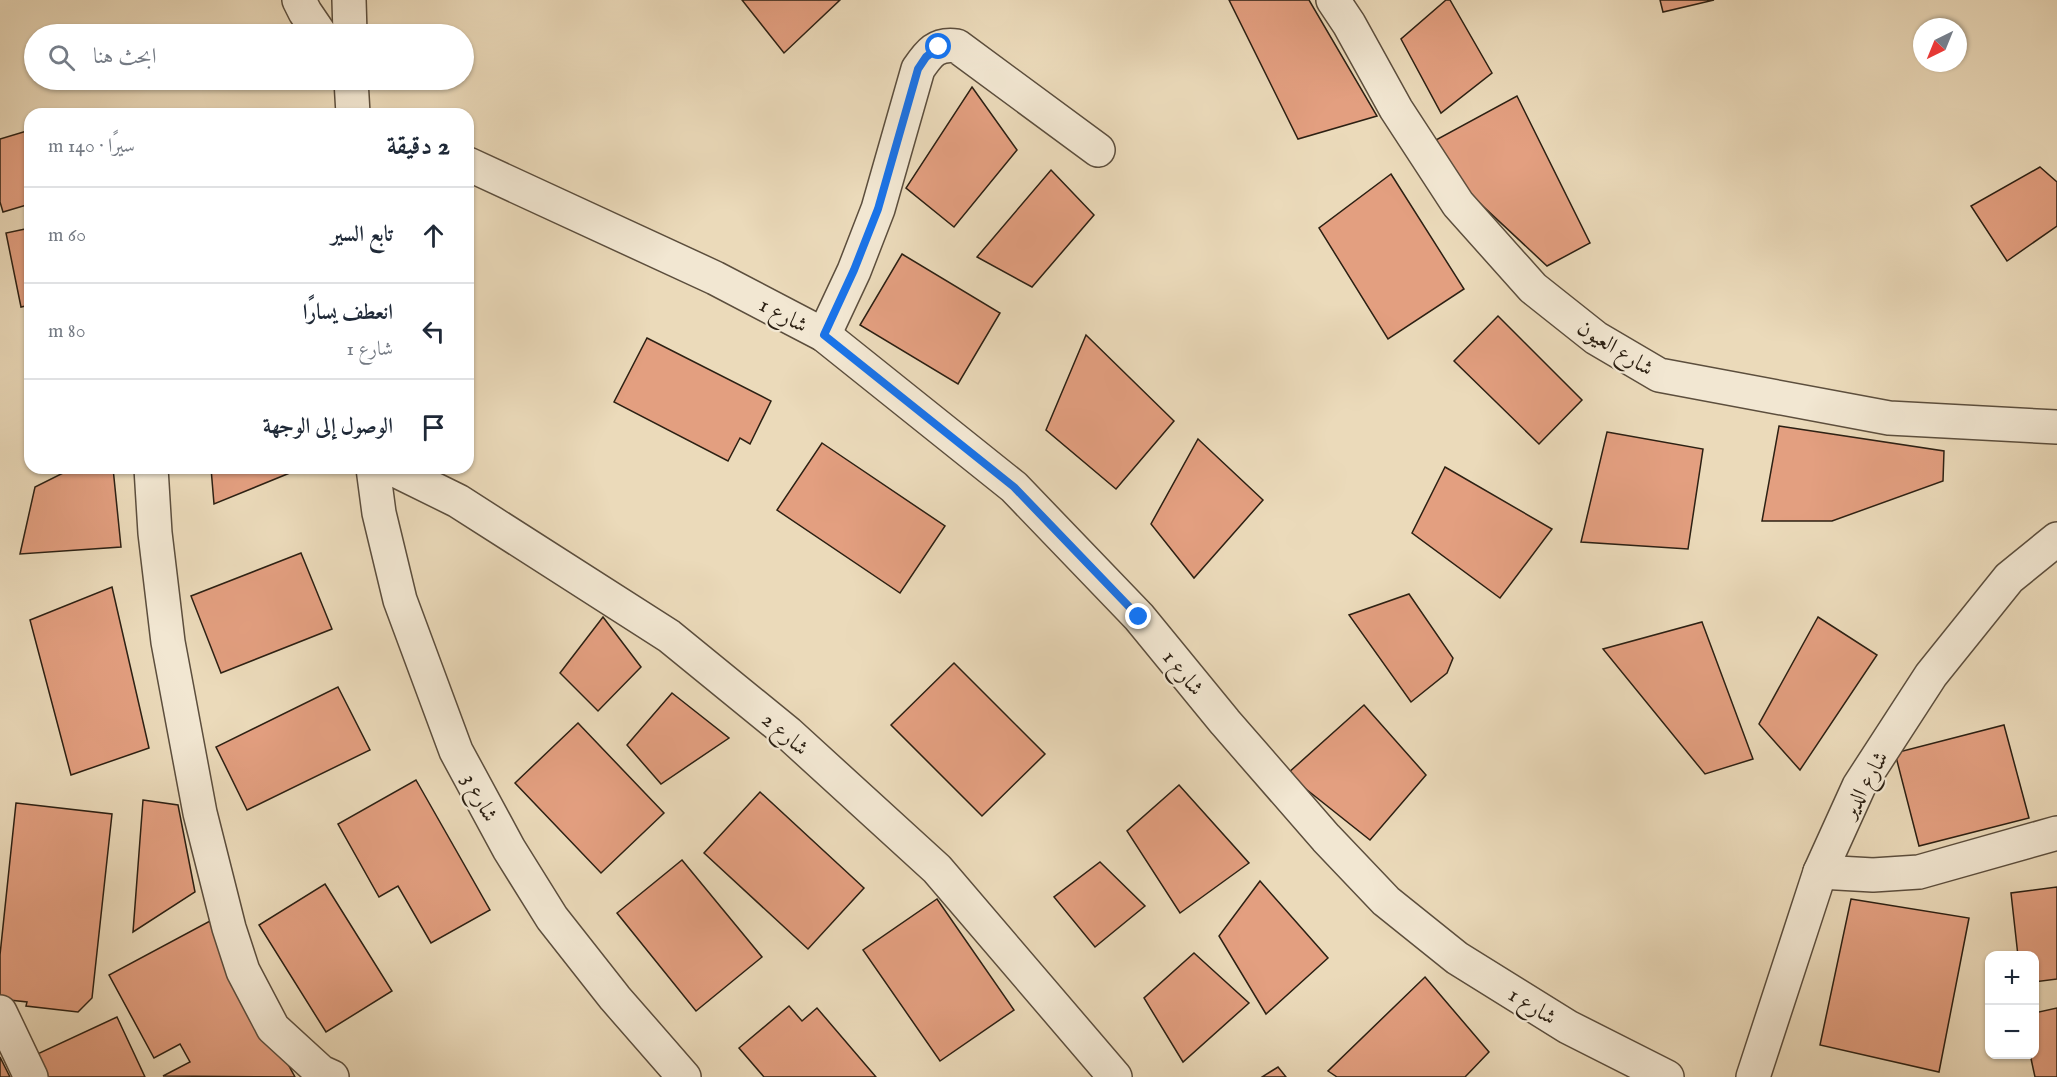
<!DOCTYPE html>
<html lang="ar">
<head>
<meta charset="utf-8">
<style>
  body { margin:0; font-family:"IM FELL English",Amiri,serif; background:#f2f2f3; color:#1f2937; direction:rtl }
  .controls { position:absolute; right:18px; bottom:18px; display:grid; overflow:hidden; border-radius:12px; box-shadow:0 2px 4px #0004 }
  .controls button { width:54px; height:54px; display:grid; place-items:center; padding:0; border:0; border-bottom:2px solid #e0e1e3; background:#fff; color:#1f2937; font:30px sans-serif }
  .compass { position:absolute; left:1913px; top:18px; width:54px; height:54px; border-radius:50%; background:#fff; box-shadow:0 2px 4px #0004; rotate:223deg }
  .stop { position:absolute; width:18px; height:18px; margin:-14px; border:4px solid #1a73e8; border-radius:50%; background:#fff }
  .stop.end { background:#1a73e8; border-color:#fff; box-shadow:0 2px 6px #0008 }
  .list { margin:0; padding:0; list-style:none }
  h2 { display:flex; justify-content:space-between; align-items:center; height:78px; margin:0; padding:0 24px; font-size:26px }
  h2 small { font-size:20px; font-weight:400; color:#747a83 }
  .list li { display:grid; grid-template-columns:39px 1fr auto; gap:18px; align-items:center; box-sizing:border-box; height:96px; padding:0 24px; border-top:2px solid #e0e1e3 }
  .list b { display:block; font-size:22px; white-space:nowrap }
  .list p { margin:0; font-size:20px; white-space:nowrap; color:#747a83 }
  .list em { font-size:20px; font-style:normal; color:#747a83 }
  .icon { flex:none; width:33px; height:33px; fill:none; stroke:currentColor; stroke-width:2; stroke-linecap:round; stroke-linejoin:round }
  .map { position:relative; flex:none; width:2057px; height:1077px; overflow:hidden; direction:ltr }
  .search { position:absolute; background:#fff; box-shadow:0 2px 4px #0004; left:24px; top:24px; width:450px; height:66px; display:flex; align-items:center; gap:15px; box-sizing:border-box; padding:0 21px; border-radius:33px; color:#747a83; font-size:22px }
  .panel { position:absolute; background:#fff; box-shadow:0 2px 4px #0004; left:24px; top:108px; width:450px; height:366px; border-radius:18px; direction:rtl }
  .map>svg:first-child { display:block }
  .building { fill:#e39f80; stroke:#2c2013; stroke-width:1.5 }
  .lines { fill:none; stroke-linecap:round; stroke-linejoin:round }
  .minor-casing { stroke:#5c4e3d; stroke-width:36 }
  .minor { stroke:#f2e7d2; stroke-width:33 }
  .route { stroke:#1a73e8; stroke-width:8 }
  .labels { text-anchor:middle; stroke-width:4.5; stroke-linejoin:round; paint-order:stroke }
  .street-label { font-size:22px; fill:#2c2013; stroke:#f2e7d2 }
</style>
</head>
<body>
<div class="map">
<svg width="2057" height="1077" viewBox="0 0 2057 1077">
  <rect width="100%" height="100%" fill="#ebdaba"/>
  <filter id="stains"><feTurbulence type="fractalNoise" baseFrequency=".00333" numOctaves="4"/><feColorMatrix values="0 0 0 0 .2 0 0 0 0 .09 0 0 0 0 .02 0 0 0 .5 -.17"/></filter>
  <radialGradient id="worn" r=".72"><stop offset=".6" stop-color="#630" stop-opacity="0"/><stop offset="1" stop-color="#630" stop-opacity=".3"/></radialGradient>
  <g class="building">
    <path d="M742,0H840L784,53Z"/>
    <path d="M1229,0H1309L1377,116L1298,139Z"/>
    <path d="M1446,0H1450L1492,73L1441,113L1401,39Z"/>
    <path d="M1660,0H1714L1663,12Z"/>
    <path d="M972,87L1017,150L954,227L906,188Z"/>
    <path d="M1517,96L1590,243L1547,266L1457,182L1434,141Z"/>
    <path d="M30,130V204L3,212L0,202V139Z"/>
    <path d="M2040,167L2057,182V226L2007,261L1971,206Z"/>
    <path d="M1051,170L1094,215L1032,287L977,257Z"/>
    <path d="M1391,174L1464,289L1388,339L1319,228Z"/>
    <path d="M30,228V305L21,307L6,233Z"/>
    <path d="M902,254L1000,313L958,384L860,325Z"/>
    <path d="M1498,316L1582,400L1539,444L1454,361Z"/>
    <path d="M1086,335L1174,421L1116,489L1046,430Z"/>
    <path d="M647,338L771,401L750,444L740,438L728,461L614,402Z"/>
    <path d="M1779,426L1944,451L1943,481L1832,521H1762Z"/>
    <path d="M1607,432L1703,449L1688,549L1581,542Z"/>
    <path d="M1198,439L1263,500L1194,578L1151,524Z"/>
    <path d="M822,443L945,526L900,593L777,510Z"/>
    <path d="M1445,467L1552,529L1500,598L1412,533Z"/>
    <path d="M73,468H113L121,547L20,554L35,487Z"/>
    <path d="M211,468H302L214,504Z"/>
    <path d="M301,553L332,629L221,673L191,596Z"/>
    <path d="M112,587L149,748L71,775L30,620Z"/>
    <path d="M1409,594L1453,658L1447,673L1411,702L1349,615Z"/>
    <path d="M603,617L641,667L598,711L560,673Z"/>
    <path d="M1818,617L1877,655L1800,770L1759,724Z"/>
    <path d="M1702,622L1753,759L1705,774L1603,649Z"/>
    <path d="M954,663L1045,754L982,816L891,725Z"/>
    <path d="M338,687L370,750L247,810L216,747Z"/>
    <path d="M672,693L729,738L661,784L627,745Z"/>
    <path d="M1364,705L1426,775L1370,840L1287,774Z"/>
    <path d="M578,723L664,813L601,873L515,783Z"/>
    <path d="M2004,725L2029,818L1919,846L1895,753Z"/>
    <path d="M416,780L490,910L431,943L398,886L379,897L338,824Z"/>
    <path d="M1179,785L1249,863L1180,913L1127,831Z"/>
    <path d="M760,792L864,888L808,949L704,853Z"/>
    <path d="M143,800L178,805L195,892L133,932Z"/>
    <path d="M16,803L112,814L92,998L78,1012L26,1006L27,1002L0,999V955Z"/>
    <path d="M682,860L762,957L696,1011L617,913Z"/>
    <path d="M1100,862L1145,906L1095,947L1054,897Z"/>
    <path d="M1260,881L1328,958L1266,1014L1219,936Z"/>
    <path d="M325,884L392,991L326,1032L259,925Z"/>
    <path d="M2057,887V979L2034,982V956H2018L2011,893Z"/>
    <path d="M937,899L1014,1010L940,1061L863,950Z"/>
    <path d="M1851,899L1969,918L1939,1072L1820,1045Z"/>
    <path d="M210,921L295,1077L163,1076L190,1062L180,1044L154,1058L109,975Z"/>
    <path d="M1194,953L1249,1003L1183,1062L1144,998Z"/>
    <path d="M1425,977L1489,1052L1465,1077H1337L1328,1071Z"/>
    <path d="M789,1006L802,1021L817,1008L876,1077H764L739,1048Z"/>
    <path d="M2057,1008V1077H2035L2030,1054H2034V1013Z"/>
    <path d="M117,1017L145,1077H43L33,1056Z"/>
    <path d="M0,1057L10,1077H0Z"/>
    <path d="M1278,1067L1286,1077H1262Z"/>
  </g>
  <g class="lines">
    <defs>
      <g id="minor">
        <path d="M299,0L305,12L320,34"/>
        <path d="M349,0L350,34"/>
        <path d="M1333,0L1349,24L1396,109L1458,204L1533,288L1596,338L1659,375L1889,418L2057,427"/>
        <path d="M351,80L353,114"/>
        <path d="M468,164L715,278L824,335L1014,487L1139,617L1225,722L1326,838L1386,901L1457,958L1568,1027L1667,1077"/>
        <path d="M824,335L854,271L878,209L918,69C929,53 936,43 957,46L1098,150"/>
        <path d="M151,468L155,533L168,642L200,813L229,928L243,971L273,1028L321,1072L332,1077"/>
        <path d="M373,468L379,513L400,600L456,751L509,849L552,918L615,998L684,1077"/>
        <path d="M391,468L458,501L669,636L788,733L937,869L1115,1077"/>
        <path d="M1820,872L1873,875L1919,872L2057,833"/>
        <path d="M0,1012L31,1077"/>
        <path d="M1753,1077L1820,872L1859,786L1931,675L2009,578L2057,539"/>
      </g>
    </defs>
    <use href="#minor" class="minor-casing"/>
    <use href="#minor" class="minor"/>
  </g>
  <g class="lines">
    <path class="route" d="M939,47L926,57L918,69L878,209L854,270L824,335L1014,487L1139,617"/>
  </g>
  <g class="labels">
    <g class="street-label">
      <text transform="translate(784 314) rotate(28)" y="8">شارع 1</text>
      <text transform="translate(1616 347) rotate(32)" y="8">شارع العيون</text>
      <text transform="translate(1184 672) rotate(51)" y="8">شارع 1</text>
      <text transform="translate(786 733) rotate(41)" y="8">شارع 2</text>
      <text transform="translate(1864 784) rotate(-61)" y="8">شارع الدير</text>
      <text transform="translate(481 797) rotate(62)" y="8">شارع 3</text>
      <text transform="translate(1533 1005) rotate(32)" y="8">شارع 1</text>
    </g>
  </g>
  <rect width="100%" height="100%" filter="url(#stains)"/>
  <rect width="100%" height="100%" fill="url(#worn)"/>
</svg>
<div class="controls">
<button>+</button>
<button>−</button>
</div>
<svg class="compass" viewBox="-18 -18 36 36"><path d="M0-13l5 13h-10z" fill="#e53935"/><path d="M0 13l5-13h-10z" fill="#747a83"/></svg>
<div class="stop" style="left:939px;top:47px"></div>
<div class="stop end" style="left:1139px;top:617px"></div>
<div class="search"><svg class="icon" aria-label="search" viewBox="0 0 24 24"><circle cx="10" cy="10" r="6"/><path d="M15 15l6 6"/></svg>ابحث هنا</div>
<section class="panel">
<h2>2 دقيقة<small>سيرًا · 140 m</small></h2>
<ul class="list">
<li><svg class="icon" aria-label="ahead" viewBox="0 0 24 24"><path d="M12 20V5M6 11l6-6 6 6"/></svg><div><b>تابع السير</b></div><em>60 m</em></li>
<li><svg class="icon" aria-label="left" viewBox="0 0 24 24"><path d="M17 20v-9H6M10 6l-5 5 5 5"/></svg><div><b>انعطف يسارًا</b><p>شارع 1</p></div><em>80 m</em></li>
<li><svg class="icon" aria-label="arrive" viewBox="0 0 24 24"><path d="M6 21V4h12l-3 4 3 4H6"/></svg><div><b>الوصول إلى الوجهة</b></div></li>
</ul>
</section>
</div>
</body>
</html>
